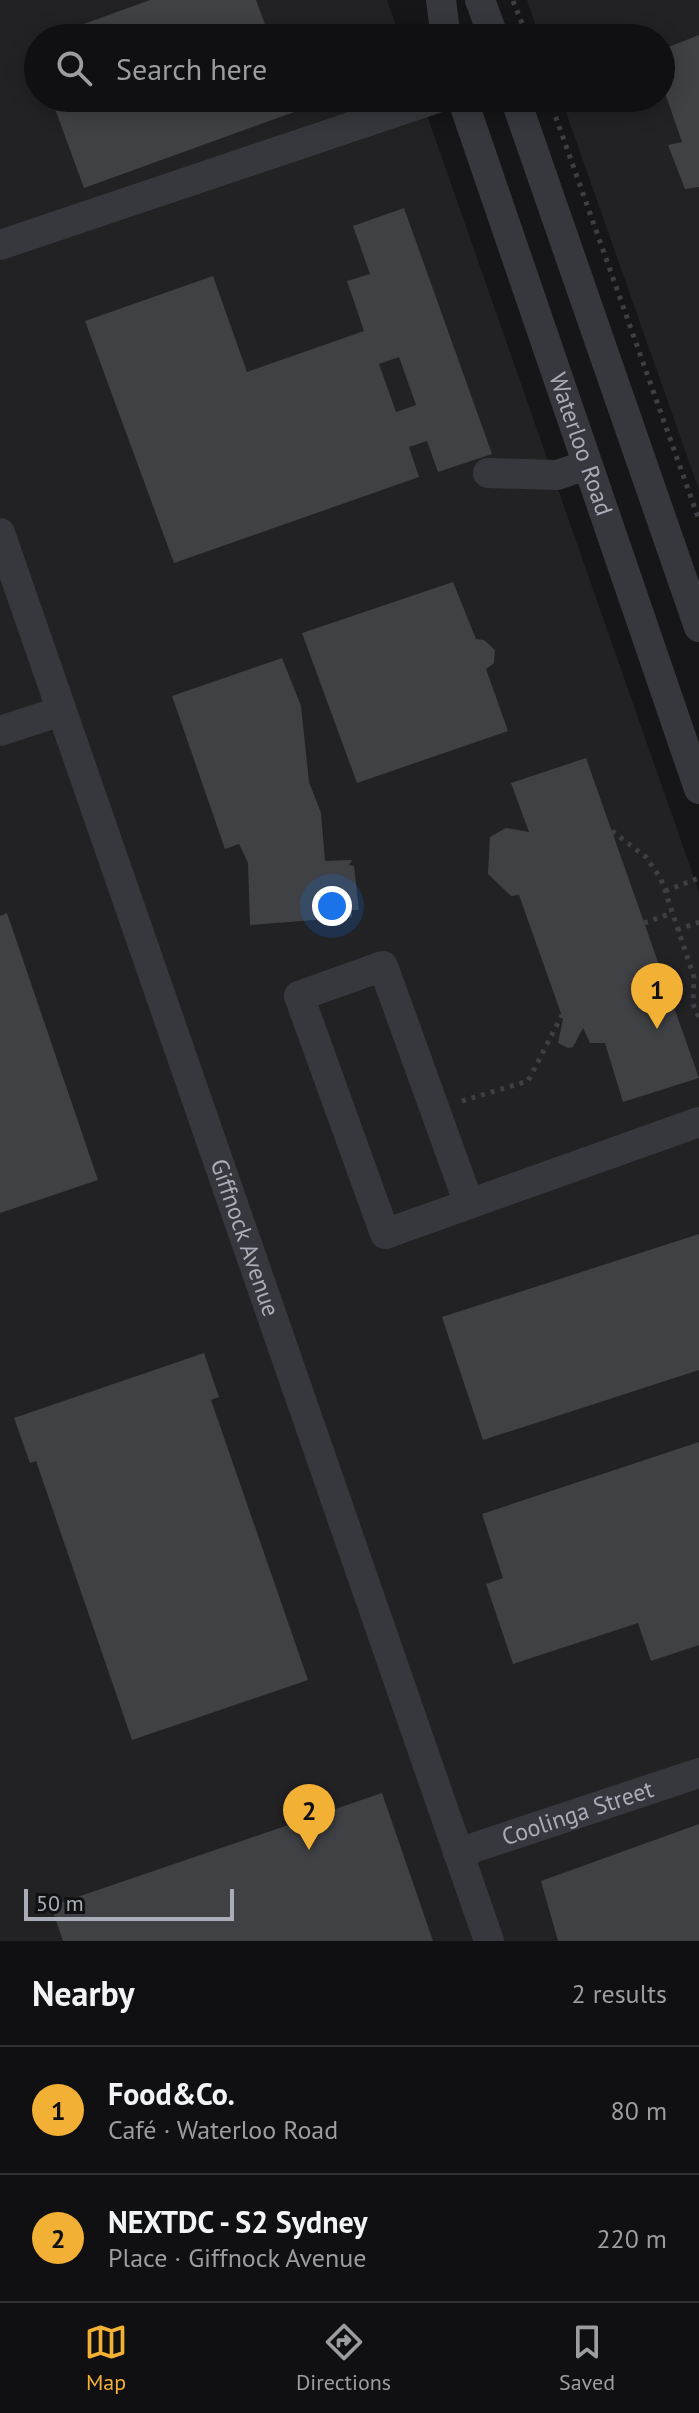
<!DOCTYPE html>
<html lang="en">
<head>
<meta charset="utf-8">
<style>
  body { margin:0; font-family:"PT Sans",sans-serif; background:#19191b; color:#f1f3f6 }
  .scale { position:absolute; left:24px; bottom:20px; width:210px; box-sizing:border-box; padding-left:8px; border:4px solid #a8adb8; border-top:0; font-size:22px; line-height:28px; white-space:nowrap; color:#a8adb8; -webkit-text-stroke:6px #111113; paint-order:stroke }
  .you { position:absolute; left:332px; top:906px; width:28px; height:28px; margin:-20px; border:6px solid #fff; border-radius:50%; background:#1a73e8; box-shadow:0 0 0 12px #1a73e833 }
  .badge { display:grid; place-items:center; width:52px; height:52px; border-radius:50%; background:#f2b134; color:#111; font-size:26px; font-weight:700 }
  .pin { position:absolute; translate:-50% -66px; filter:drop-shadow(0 2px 4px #0008) }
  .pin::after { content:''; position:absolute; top:42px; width:28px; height:24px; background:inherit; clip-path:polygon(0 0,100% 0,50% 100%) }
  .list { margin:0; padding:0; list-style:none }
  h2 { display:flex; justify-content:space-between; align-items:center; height:104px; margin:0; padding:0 32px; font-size:34px }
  h2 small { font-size:26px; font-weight:400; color:#9c9d9f }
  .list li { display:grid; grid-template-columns:52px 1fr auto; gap:24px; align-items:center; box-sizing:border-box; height:128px; padding:0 32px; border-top:2px solid #303032 }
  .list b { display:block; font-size:30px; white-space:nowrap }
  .list p { margin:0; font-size:26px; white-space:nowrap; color:#9c9d9f }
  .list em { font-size:26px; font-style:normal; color:#9c9d9f }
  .icon { flex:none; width:44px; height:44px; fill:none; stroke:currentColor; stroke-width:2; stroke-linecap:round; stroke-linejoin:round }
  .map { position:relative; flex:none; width:699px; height:1941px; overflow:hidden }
  .search { position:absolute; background:#101012; box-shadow:0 4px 20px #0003; left:24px; right:24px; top:24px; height:88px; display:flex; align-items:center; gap:20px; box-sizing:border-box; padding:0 28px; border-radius:44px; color:#9c9d9f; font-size:30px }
  .sheet { height:360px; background:#101012 }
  nav { display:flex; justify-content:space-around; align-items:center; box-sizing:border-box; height:112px; border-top:2px solid #303032; background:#101012; font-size:22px; color:#9c9d9f }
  nav a { display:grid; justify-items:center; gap:4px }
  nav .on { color:#f2b134 }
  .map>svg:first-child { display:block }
  .built { fill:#222225 }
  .building { fill:#404145; fill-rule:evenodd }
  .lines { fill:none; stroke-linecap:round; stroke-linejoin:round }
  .path { stroke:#3d3f44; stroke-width:5; stroke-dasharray:4 6; stroke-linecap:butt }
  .minor { stroke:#37383d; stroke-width:30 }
  .labels { text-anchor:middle; stroke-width:6; stroke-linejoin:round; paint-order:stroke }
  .street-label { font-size:24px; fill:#a8adb8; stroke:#111113 }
</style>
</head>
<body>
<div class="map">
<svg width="699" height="1941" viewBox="0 0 699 1941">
  <rect width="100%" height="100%" fill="#161618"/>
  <g class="built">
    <path d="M0,0H387L400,38H38V98H421L699,892V1941H0Z"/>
    <path d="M527,0H699V490L561,98H661V38H540Z"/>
  </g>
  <g class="building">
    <path d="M150,0H256L270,38H45Z"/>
    <path d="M699,35V187L685,189L668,145L682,142L661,81V50Z"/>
    <path d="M51,98H292L297,111L84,188Z"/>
    <path d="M404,208L492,454L438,472L427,441L409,447L419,477L174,563L85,321L213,276L247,372L364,331L347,281L370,274L353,226ZM399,357L416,405L396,412L379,364Z"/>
    <path d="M453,582L476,639L484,640L495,650L494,663L486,669L508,731L357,783L302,633Z"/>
    <path d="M282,658L301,706L309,782L321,813L325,861L352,860L349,865L354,866L359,910H352V917L250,925L248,863L239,844L225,849L172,696Z"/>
    <path d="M586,758L699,1078L623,1102L605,1043H590L583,1028L573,1047L568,1048L558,1043L563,1019L519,895L511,896L488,874L490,837L506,828L529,832L511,783Z"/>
    <path d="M7,913L98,1180L0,1213V916Z"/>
    <path d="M699,1234V1370L483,1440L442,1317Z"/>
    <path d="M204,1353L219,1397L211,1400L308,1680L132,1740L36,1461L30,1463L14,1418Z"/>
    <path d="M699,1442V1645L651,1661L638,1623L513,1664L486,1584L503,1578L482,1514Z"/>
    <path d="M382,1793L433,1941H63L51,1906Z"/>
    <path d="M699,1824V1941H558L541,1881Z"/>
  </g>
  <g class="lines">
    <g class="path">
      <path d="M513,1L528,38"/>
      <path d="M549,98L699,520"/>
      <path d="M612,831L646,857L661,879L694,977L693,1004L699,1018"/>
      <path d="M665,891L699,878"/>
      <path d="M644,923L672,913"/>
      <path d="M677,930L699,922"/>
      <path d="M462,1101L528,1081L562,1015"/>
    </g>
    <g class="minor">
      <path d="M441,0L446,38"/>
      <path d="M480,0L494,38"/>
      <path id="s1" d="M462,98L699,789"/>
      <path d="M515,98L699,627"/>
      <path d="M0,245L437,98"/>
      <path d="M488,473L557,475L587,465"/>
      <path id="s2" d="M0,533L489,1941"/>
      <path d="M0,731L61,711"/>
      <path d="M469,1204L383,966L299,996L385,1234L699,1122"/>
      <path id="s3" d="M458,1853L699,1773"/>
    </g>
  </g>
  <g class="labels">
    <g class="street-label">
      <text dy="8" stroke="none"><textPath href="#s1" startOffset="366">Waterloo Road</textPath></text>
      <text dy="8" stroke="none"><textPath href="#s2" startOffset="746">Giffnock Avenue</textPath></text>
      <text dy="8" stroke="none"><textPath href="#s3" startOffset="126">Coolinga Street</textPath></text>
    </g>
  </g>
</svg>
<div class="scale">50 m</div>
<div class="you"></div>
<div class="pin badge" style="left:657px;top:1029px">1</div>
<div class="pin badge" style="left:309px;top:1850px">2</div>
<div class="search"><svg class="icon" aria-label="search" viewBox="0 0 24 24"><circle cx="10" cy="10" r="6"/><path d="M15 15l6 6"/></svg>Search here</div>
</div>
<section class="sheet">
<h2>Nearby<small>2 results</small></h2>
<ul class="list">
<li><span class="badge">1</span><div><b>Food&amp;Co.</b><p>Café · Waterloo Road</p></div><em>80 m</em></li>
<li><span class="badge">2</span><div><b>NEXTDC - S2 Sydney</b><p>Place · Giffnock Avenue</p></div><em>220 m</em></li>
</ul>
</section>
<nav>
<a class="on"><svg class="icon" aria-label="map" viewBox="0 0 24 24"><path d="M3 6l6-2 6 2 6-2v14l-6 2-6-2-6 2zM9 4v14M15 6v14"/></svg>Map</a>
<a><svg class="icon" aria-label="directions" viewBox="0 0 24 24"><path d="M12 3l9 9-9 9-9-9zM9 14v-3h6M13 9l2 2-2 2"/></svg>Directions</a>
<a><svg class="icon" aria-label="saved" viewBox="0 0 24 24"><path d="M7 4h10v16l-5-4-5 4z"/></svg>Saved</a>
</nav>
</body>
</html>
